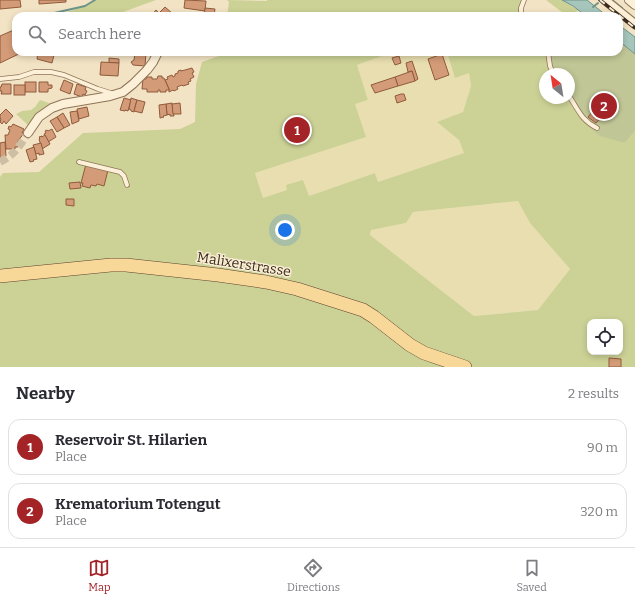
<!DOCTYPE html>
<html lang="en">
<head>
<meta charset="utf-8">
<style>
  body { margin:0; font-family:Bitter,serif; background:#f7f7f7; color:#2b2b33 }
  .controls { position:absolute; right:12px; bottom:12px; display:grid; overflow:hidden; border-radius:8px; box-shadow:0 2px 6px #0003 }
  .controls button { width:36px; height:36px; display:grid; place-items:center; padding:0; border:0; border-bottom:1px solid #e1e1e2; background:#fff; color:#2b2b33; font:20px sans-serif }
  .compass { position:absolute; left:539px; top:68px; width:36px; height:36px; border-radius:50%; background:#fff; box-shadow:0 2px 6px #0003; rotate:330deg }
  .you { position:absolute; left:285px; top:230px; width:14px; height:14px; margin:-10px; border:3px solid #fff; border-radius:50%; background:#1a73e8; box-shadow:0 0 0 6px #1a73e833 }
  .badge { display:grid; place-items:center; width:26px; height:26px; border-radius:50%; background:#a32326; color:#fff; font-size:13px; font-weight:700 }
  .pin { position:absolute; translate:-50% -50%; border:2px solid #fff; box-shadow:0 1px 4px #0006 }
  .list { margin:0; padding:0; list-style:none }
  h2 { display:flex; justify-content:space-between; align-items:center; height:52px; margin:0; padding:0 16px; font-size:17px }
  h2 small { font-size:13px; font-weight:400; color:#7c7c81 }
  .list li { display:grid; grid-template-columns:26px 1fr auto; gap:12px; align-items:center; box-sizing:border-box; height:56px; margin:0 8px 8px; padding:0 8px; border:1px solid #e1e1e2; border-radius:12px }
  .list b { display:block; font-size:15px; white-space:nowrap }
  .list p { margin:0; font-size:13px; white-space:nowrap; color:#7c7c81 }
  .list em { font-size:13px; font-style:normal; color:#7c7c81 }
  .icon { flex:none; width:22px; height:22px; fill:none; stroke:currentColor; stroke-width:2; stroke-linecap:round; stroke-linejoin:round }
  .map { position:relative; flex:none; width:635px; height:367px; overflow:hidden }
  .search { position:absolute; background:#fff; box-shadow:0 2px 6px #0003; left:12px; right:12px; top:12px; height:44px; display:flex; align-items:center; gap:10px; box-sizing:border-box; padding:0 14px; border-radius:12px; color:#7c7c81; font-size:15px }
  .sheet { height:180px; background:#fff }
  nav { display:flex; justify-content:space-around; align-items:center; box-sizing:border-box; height:56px; border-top:1px solid #e1e1e2; background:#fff; font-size:11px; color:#7c7c81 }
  nav a { display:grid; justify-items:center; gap:2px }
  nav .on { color:#a32326 }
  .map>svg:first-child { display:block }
  .farmland { fill:#e9deb0 }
  .green { fill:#ccd296; fill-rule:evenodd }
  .cemetery { fill:#c1c696 }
  .water { fill:#a6c5bb; stroke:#6c9489 }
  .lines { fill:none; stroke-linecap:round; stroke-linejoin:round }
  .stream { stroke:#6c9489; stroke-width:2 }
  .building { fill:#d39b77; stroke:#905b3c }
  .street-tunnel { stroke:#cebea3; stroke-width:8; stroke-dasharray:8 4; stroke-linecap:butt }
  .lane-casing { stroke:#8f7458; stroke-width:5.5 }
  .street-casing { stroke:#8f7458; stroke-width:10 }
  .primary-casing { stroke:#5c422d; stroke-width:14 }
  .lane { stroke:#fcf0d8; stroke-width:4 }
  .street { stroke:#fcf0d8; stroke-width:8 }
  .primary { stroke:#f8d899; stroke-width:13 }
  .rail-casing { stroke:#3d2c1e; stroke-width:3.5 }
  .rail { stroke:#f9edd4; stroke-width:2; stroke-dasharray:6; stroke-linecap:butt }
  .labels { text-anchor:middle; stroke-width:3; stroke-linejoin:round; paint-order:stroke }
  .street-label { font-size:14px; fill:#3d2c1e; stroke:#f9edd4 }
</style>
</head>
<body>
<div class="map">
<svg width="635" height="367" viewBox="0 0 635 367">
  <rect width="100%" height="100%" fill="#f2e3c4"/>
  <g class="farmland">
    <path d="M393,52H419L420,54L426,52H447L455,77L469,73L471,86L463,112L437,122L459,140L464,153L378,182L375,173L309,196L303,180L288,190L263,198L255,173L365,137L355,104L368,100L357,65Z"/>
    <path d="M518,201L530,223L570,269L538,310L474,316L370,235L371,230L406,223L413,212Z"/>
  </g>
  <g class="green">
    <path d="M97,0H156L112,16H56L88,5Z"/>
    <path d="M227,0L267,1V0H524L521,16H227L229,2Z"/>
    <path d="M546,0H562L578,10L573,16H567Z"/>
    <path d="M222,52H393L357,65L368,100L355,104L366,137L255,173L263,198L287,190L286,185L303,180L309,196L375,173L378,182L464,153L459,140L437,122L463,112L471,86L469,73L455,78L447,52H548L553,74H545V98H569L625,143L635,131V367H0V177L3,173L39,172L83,133L180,129L195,122L196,84L202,62L222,55ZM518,201L530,223L570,269L538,310L474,316L370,235L371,230L406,223L413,212ZM590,322H620V352H590Z"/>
    <path d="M40,100L55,105L29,126L16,114L22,111L31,110L35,107Z"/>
  </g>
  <path class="cemetery" d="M619,41L635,54V131L625,143L600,136L580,120L576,109L569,96V74H553L548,52H619Z"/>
  <g class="water">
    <path d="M562,0H587L607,16H586L573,6Z"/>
    <path d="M619,25L635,37V54L619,41Z"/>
  </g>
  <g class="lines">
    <g class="stream">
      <path d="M612,0L622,8"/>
      <path d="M593,7L598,3"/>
      <path d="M41,16L85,6L95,0"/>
      <path d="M14,22L16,21"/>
    </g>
  </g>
  <g class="building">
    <path d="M0,0H20L21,7L0,9Z"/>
    <path d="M39,0H66V2L39,4Z"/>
    <path d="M185,0L206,1L205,11L184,8Z"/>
    <path d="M165,7L173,14L174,16H151L156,10L159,13Z"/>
    <path d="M205,8L215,9L214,16H204Z"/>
    <path d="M16,30V52H23L0,63V36L16,29Z"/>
    <path d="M38,52H63V53L54,55L52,63L37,59Z"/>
    <path d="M135,52H149V54L146,53L145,66L133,65L131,62L134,60Z"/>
    <path d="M442,54L449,75L435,80L428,59Z"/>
    <path d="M399,56L401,63L395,65L392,58Z"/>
    <path d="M109,58L119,59V63H109Z"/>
    <path d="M412,61L418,79L415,81L412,71L408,72L406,63Z"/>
    <path d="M101,62L119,63L118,76L100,75Z"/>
    <path d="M192,68L194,72L192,73L194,77L190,79L191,81L188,82L189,84L183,86L182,85L177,87L178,89L174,91L173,90L169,92V89L165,80L168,79L167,77L172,75L173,77L175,76V74L178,73V71L181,70V71L185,70Z"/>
    <path d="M412,71L415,81L398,86L395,77Z"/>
    <path d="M158,76H162V78H164L169,89V90H166V92H160V90H158V92H147V89H142L143,79H146L147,77H152V79H157Z"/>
    <path d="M395,77L398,86L375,93L371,85Z"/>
    <path d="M64,80L73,84L70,94L60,90Z"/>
    <rect x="25" y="82" width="11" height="10"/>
    <path d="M39,82H48V85H52V88L48,89V92H39Z"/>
    <path d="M2,84H11V94H1L2,91H0V87H1Z"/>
    <path d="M77,84L86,87L85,90L87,91L85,95L83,94L82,97L74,94Z"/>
    <rect x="14" y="85" width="11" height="10"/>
    <path d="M602,93L617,105L606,119L591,107Z"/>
    <path d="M401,94H404L406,100L397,103L395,96Z"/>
    <path d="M124,98L131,100L128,111L125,110V111L120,110Z"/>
    <path d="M131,98L137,100L134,112L131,111V110L129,109Z"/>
    <path d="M137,100L145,102L142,113L134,111Z"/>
    <path d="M172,103L174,116H170V114L167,115L166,104Z"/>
    <path d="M180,103L181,114H173L172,104Z"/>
    <path d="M166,104L167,115L163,116L164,117L160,118L159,105Z"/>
    <path d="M87,107L89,116L79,119L77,109Z"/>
    <path d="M6,109L13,116L6,124L4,121L2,124L0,122L1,119L0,118V115Z"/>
    <path d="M594,110L602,116L596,123L588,117Z"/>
    <path d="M77,111L79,121L72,124L70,112Z"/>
    <path d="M63,113L70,125L64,128L57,117Z"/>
    <path d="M57,117L64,128L57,132L50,121Z"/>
    <path d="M13,124L24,129L22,133H24L18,141V147H15V149H6L5,135H8L10,130L8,129L9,126L11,127Z"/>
    <path d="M299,125L302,132L295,134L292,127Z"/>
    <path d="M52,129L56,137L48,142L44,134L46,133L45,131L47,130L48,131Z"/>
    <path d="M45,135L50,144L42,149L39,139L40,138L39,137L42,136V137Z"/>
    <path d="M5,142L6,156H3V158L0,159V143Z"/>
    <path d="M41,143L44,154L39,155V153L36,154L33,145Z"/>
    <path d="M34,147L37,159L33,160L34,161L30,162L26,150Z"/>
    <path d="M86,164L108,170L104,186L97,184L96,186L91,185L90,188L82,186L83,183H81Z"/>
    <path d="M80,182L81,188L70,189L69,183Z"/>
    <path d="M66,199H74V206L66,205Z"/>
    <path d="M609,358L621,359V367H609Z"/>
  </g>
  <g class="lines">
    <path class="street-tunnel" d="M0,162C15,154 19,147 28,133"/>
    <defs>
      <g id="lane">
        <path d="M521,16V8L524,0"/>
        <path d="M548,52L550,66L553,74"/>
        <path d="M0,79L19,77L34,72H51L64,75L98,89L114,94"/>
        <path d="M569,96C578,109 581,120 597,128"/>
        <path d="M79,162L120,172L124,176L127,185"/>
      </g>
      <g id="street">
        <path d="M605,0L635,24"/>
        <path d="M629,0L635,5"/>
        <path d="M28,133L39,117L52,108L63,104L110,96L123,92L133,84L147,70L153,62L158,52"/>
      </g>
      <path id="primary" d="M0,276L111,265H126L218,275L266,282L297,289L363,310L374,317L410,345L424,353L465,367"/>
    </defs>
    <use href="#lane" class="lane-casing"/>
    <use href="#street" class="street-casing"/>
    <use href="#primary" class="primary-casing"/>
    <use href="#lane" class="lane"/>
    <use href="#street" class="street"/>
    <use href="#primary" class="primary"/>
    <defs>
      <path id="rail" d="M600,0L635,28"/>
    </defs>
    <use href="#rail" class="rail-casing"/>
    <use href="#rail" class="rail"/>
  </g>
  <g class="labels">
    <g class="street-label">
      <text transform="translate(244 264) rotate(9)" y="5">Malixerstrasse</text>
    </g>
  </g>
</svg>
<div class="controls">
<button><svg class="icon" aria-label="locate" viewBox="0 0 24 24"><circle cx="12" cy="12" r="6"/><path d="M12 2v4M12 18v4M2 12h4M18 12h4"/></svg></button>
</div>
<svg class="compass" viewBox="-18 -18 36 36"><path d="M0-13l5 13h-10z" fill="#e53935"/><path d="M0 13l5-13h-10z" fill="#7c7c81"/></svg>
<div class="you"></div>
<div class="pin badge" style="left:297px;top:130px">1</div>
<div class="pin badge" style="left:604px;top:106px">2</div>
<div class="search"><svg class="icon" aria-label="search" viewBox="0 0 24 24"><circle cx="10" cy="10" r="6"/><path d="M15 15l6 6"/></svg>Search here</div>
</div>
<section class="sheet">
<h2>Nearby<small>2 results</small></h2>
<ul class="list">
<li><span class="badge">1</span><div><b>Reservoir St. Hilarien</b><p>Place</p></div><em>90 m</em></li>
<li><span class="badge">2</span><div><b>Krematorium Totengut</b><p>Place</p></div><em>320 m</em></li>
</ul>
</section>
<nav>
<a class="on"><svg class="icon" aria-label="map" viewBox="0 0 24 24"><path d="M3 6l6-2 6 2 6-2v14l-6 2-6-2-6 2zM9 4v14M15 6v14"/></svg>Map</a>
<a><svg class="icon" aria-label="directions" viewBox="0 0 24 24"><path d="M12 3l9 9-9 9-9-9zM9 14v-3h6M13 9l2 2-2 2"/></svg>Directions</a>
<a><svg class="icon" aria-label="saved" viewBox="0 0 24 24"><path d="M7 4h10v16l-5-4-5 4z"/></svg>Saved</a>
</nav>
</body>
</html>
